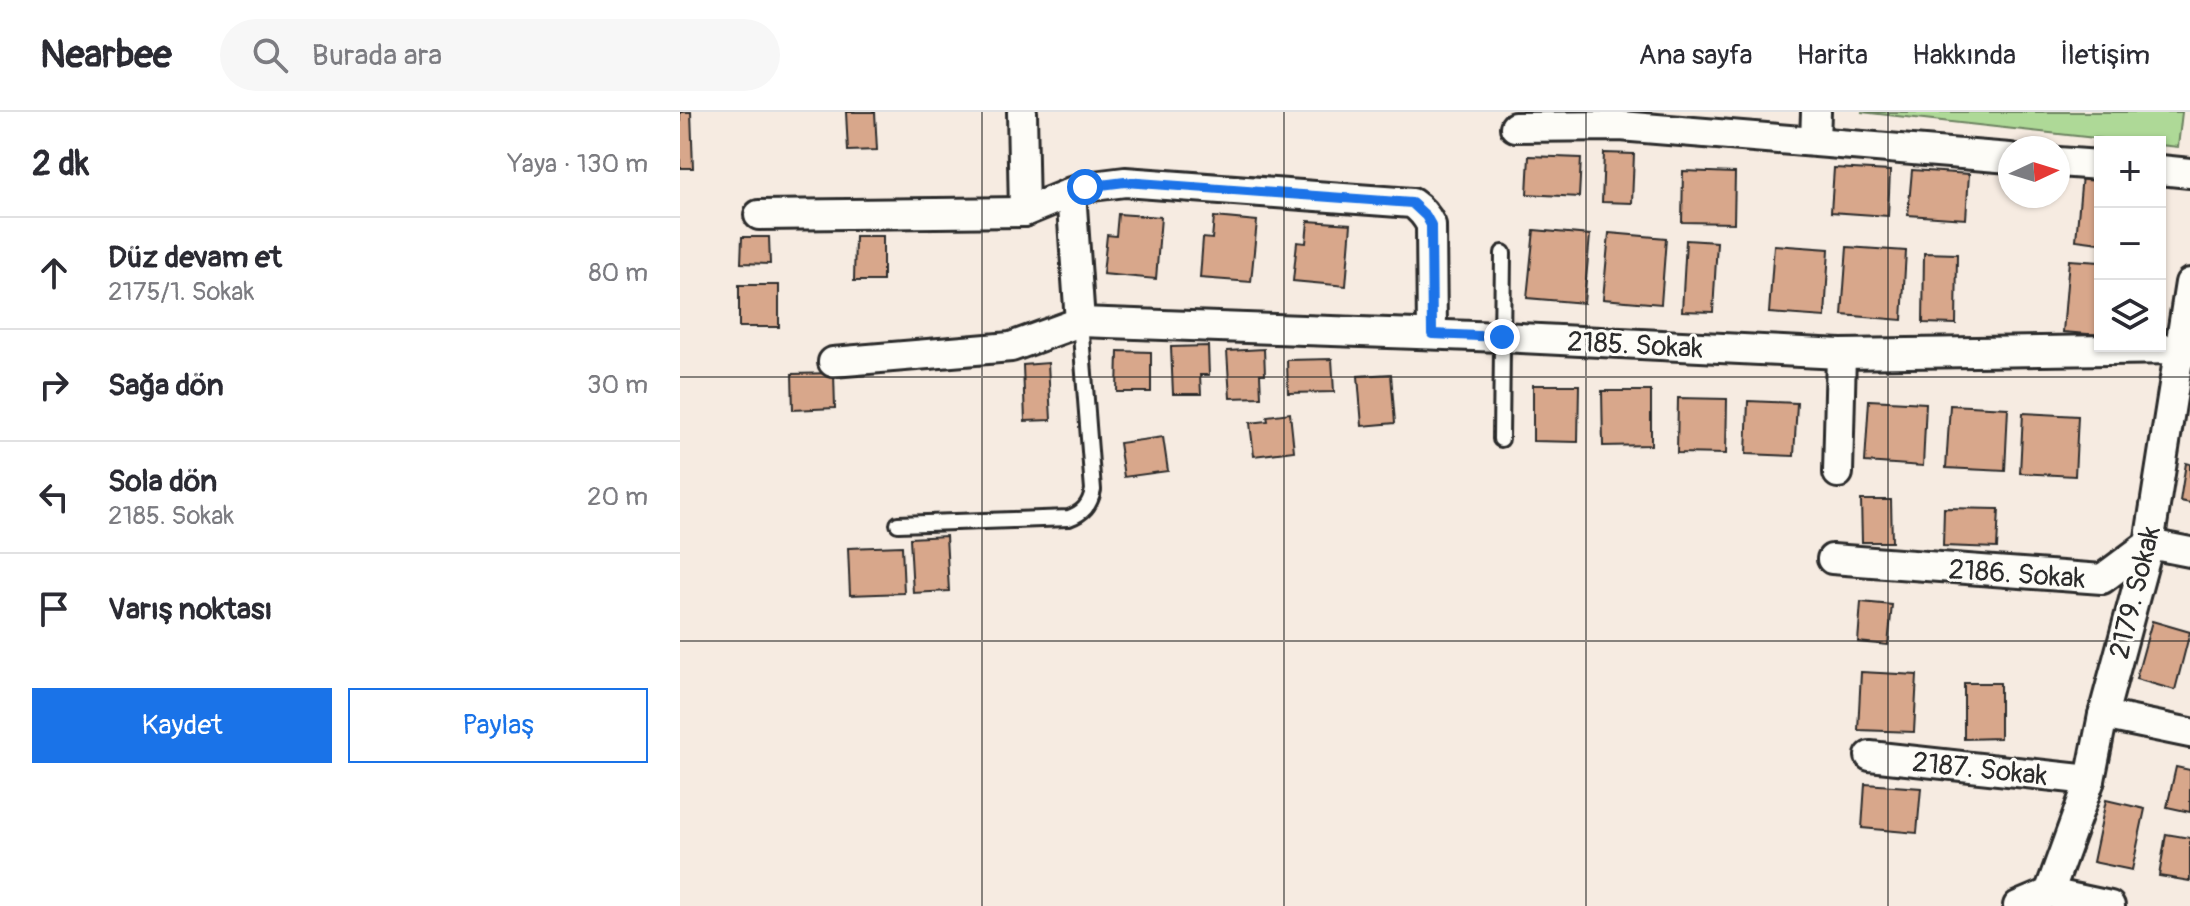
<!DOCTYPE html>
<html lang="tr">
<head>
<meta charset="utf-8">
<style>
  body { margin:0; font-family:Pangolin,sans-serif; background:#f7f7f7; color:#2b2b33 }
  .controls { position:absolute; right:24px; top:24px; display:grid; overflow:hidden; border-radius:0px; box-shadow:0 2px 6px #0004 }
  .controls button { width:72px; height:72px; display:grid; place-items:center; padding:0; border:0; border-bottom:2px solid #e1e1e2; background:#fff; color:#2b2b33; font:40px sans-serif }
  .compass { position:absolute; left:1318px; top:24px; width:72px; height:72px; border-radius:50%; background:#fff; box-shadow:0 2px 6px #0004; rotate:86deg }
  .stop { position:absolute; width:24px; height:24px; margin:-18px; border:6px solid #1a73e8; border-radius:50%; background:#fff }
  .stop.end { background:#1a73e8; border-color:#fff; box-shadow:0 2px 8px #0008 }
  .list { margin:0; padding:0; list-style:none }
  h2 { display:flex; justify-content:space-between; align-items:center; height:104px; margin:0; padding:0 32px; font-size:34px }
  h2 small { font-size:26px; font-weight:400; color:#7c7c81 }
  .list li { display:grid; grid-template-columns:52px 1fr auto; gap:24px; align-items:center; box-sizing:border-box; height:112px; padding:0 32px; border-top:2px solid #e1e1e2 }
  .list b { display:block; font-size:30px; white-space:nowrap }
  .list p { margin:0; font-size:26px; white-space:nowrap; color:#7c7c81 }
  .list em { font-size:26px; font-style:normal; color:#7c7c81 }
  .actions { display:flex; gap:16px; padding:24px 32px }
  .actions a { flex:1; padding:18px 0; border:2px solid #1a73e8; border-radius:0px; text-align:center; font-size:28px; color:#1a73e8 }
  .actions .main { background:#1a73e8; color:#fff }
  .icon { flex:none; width:44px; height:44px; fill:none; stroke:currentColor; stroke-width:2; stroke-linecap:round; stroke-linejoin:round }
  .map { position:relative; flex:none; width:1510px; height:794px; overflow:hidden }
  header { display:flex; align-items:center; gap:48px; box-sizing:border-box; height:112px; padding:0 40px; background:#fff; border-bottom:2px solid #e1e1e2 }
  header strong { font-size:38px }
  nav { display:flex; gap:44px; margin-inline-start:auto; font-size:28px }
  .search { width:560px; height:72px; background:#f7f7f7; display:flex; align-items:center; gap:20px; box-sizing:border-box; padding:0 28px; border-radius:44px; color:#7c7c81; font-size:30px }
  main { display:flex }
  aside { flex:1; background:#fff }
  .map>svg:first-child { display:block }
  .green { fill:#aed997; stroke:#6c8261; stroke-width:2 }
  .building { fill:#d8a78b; stroke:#2b2b2b; stroke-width:2 }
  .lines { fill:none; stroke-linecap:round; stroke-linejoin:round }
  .lane-casing { stroke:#2b2b2b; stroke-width:20 }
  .street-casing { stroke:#2b2b2b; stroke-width:34 }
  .lane { stroke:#fdfcf7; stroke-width:14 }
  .street { stroke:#fdfcf7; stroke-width:28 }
  .route { stroke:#1a73e8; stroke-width:10 }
  .grid { fill:none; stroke:#2b2b2b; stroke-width:2; stroke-opacity:0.55 }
  .labels { text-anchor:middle; stroke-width:6; stroke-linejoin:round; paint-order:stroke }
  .street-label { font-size:28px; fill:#2b2b2b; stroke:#fdfcf7 }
</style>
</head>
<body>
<header>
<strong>Nearbee</strong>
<div class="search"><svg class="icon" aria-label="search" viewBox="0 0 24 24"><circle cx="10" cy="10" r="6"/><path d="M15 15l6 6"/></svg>Burada ara</div>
<nav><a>Ana sayfa</a><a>Harita</a><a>Hakkında</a><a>İletişim</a></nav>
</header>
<main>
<aside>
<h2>2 dk<small>Yaya · 130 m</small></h2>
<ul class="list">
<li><svg class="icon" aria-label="ahead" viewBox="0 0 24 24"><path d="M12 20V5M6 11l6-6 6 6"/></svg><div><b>Düz devam et</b><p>2175/1. Sokak</p></div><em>80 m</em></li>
<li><svg class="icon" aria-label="right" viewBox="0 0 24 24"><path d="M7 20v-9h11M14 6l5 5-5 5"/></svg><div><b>Sağa dön</b></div><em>30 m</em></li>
<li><svg class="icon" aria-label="left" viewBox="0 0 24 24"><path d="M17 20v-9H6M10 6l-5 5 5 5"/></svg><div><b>Sola dön</b><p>2185. Sokak</p></div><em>20 m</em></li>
<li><svg class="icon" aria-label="arrive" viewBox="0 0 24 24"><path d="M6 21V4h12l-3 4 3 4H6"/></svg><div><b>Varış noktası</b></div></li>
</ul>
<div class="actions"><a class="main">Kaydet</a><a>Paylaş</a></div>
</aside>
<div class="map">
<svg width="1510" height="794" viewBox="0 0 1510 794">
  <rect width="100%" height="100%" fill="#f6ebe1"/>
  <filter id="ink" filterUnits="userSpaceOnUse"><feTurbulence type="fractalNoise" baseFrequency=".0125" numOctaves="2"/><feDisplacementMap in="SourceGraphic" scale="16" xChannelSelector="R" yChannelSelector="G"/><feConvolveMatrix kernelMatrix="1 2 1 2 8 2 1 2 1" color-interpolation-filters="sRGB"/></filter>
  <g filter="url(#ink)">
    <path class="green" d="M1181,0H1502L1498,35L1480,33V30H1451Z"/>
    <g class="building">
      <path d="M0,0H11L13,56H0Z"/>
      <path d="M166,0H195L197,38L168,39Z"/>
      <path d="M924,41L954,42L952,91L922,90Z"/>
      <path d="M849,44L901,46L899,85L847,82Z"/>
      <path d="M1154,56L1210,59L1208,104L1151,100Z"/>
      <path d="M1232,58L1289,62L1286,107L1228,103Z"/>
      <path d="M1003,59L1055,61L1054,111L1002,110Z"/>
      <path d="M1402,63L1420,65V131L1396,128Z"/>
      <path d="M438,102L481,105L476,167L423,162L427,123L436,124Z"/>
      <path d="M534,105L577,109L571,170L520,166L523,126L532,127Z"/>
      <path d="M628,109L671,112L666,174L613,169L617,130L626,131Z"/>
      <path d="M854,118L910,123L904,191L847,186Z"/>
      <path d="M929,121L986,126L981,192L923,187Z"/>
      <path d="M175,124H203V169H174Z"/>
      <path d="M62,125H89L90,152L61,151Z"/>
      <path d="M1006,128L1037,130L1033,200L1002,199Z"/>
      <path d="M1094,133L1149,137L1145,205L1089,201Z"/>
      <path d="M1167,135L1226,139L1222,208L1162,203Z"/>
      <path d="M1244,141L1277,142L1276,212L1243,211Z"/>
      <path d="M1389,148L1420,150V223L1383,220Z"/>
      <rect x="59" y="173" width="40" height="42"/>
      <path d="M528,234L529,263H520L521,282H493L491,235Z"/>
      <path d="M584,237L585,262H580L581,285L550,286L547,239Z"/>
      <path d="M438,239L471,240V280H437Z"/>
      <path d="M652,247L654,280L608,281L607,248Z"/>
      <path d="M368,251L371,308L345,309L343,253Z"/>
      <path d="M154,261L155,296L113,298L112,262Z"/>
      <path d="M711,262L715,311L682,314L678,264Z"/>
      <path d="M853,273H899L898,330L853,329Z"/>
      <path d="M922,279H971V333L923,334Z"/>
      <path d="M998,286L1047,287L1046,342L997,341Z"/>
      <path d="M1189,288L1246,291L1243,354L1185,350Z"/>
      <path d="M1068,289L1117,291L1114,344L1066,342Z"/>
      <path d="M1270,293L1328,296L1325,359L1266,356Z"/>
      <path d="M610,301L614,339L574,344L570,311L588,309L587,304Z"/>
      <path d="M1343,301L1398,304L1395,364L1340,361Z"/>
      <path d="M483,325L488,359L444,365L439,331Z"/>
      <path d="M1506,351L1510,352V391L1500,389Z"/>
      <path d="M1181,388H1211L1212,430H1182Z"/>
      <path d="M1264,396L1319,397L1317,436L1263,434Z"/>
      <path d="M266,424L269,479L233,481L230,426Z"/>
      <path d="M222,434L224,481L170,483L168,436Z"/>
      <path d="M1181,490L1212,493L1208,533L1178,530Z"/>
      <path d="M1472,509L1510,520L1495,578L1456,567Z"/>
      <path d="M1181,560L1237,563L1234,620L1178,618Z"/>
      <path d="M1284,571H1320V626L1284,627Z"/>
      <path d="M1496,655L1510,658V700L1487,695Z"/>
      <path d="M1185,672L1241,676L1237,721L1182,716Z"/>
      <path d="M1426,688L1465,697L1452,758L1413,750Z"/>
      <path d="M1486,722L1510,726V769L1479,764Z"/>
    </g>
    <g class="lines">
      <defs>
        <g id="lane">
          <path d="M821,327L823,141"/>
          <path d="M218,412L389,406C403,401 410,393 413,378L400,210"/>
        </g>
        <g id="street">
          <path d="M342,0L344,100L405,75L445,70L732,91C741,97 746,103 751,113L752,222"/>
          <path d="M835,15L940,14L1330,46"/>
          <path d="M1135,29L1136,0"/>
          <path d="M1378,50L1420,53"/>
          <path d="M1480,58L1510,61"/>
          <path d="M391,80L400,210"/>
          <path d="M79,103L344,100"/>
          <path d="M153,250L331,235L400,210L822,225L1161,242L1499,237L1510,240"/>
          <path d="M1158,361L1161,242"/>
          <path d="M1152,447L1422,467L1469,432L1510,440"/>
          <path d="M1423,603L1510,621"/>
          <path d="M1190,644L1410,668"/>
          <path d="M1369,781L1410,668L1423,603L1469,432L1510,171"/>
          <path d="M1338,794L1369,781L1430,794"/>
        </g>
      </defs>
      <use href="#lane" class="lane-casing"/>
      <use href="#street" class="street-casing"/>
      <use href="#lane" class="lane"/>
      <use href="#street" class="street"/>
    </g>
  </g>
  <g class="lines" filter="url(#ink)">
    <path class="route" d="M405,75L445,70L732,91L746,104L751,113L752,222L822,225"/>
  </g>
  <path class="grid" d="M302,0V794M604,0V794M906,0V794M1208,0V794M0,265H1510M0,529H1510"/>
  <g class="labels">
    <g class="street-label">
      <text transform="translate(955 232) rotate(3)" y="10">2185. Sokak</text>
      <text transform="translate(1337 461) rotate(4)" y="10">2186. Sokak</text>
      <text transform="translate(1454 480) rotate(-76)" y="10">2179. Sokak</text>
      <text transform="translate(1300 656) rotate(6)" y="10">2187. Sokak</text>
    </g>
  </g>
</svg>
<div class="controls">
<button>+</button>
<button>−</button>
<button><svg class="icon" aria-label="layers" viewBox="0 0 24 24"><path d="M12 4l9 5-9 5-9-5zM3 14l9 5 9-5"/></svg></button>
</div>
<svg class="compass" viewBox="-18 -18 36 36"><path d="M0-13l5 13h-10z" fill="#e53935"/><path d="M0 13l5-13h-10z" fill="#7c7c81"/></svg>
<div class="stop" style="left:405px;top:75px"></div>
<div class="stop end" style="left:822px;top:225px"></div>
</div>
</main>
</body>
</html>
